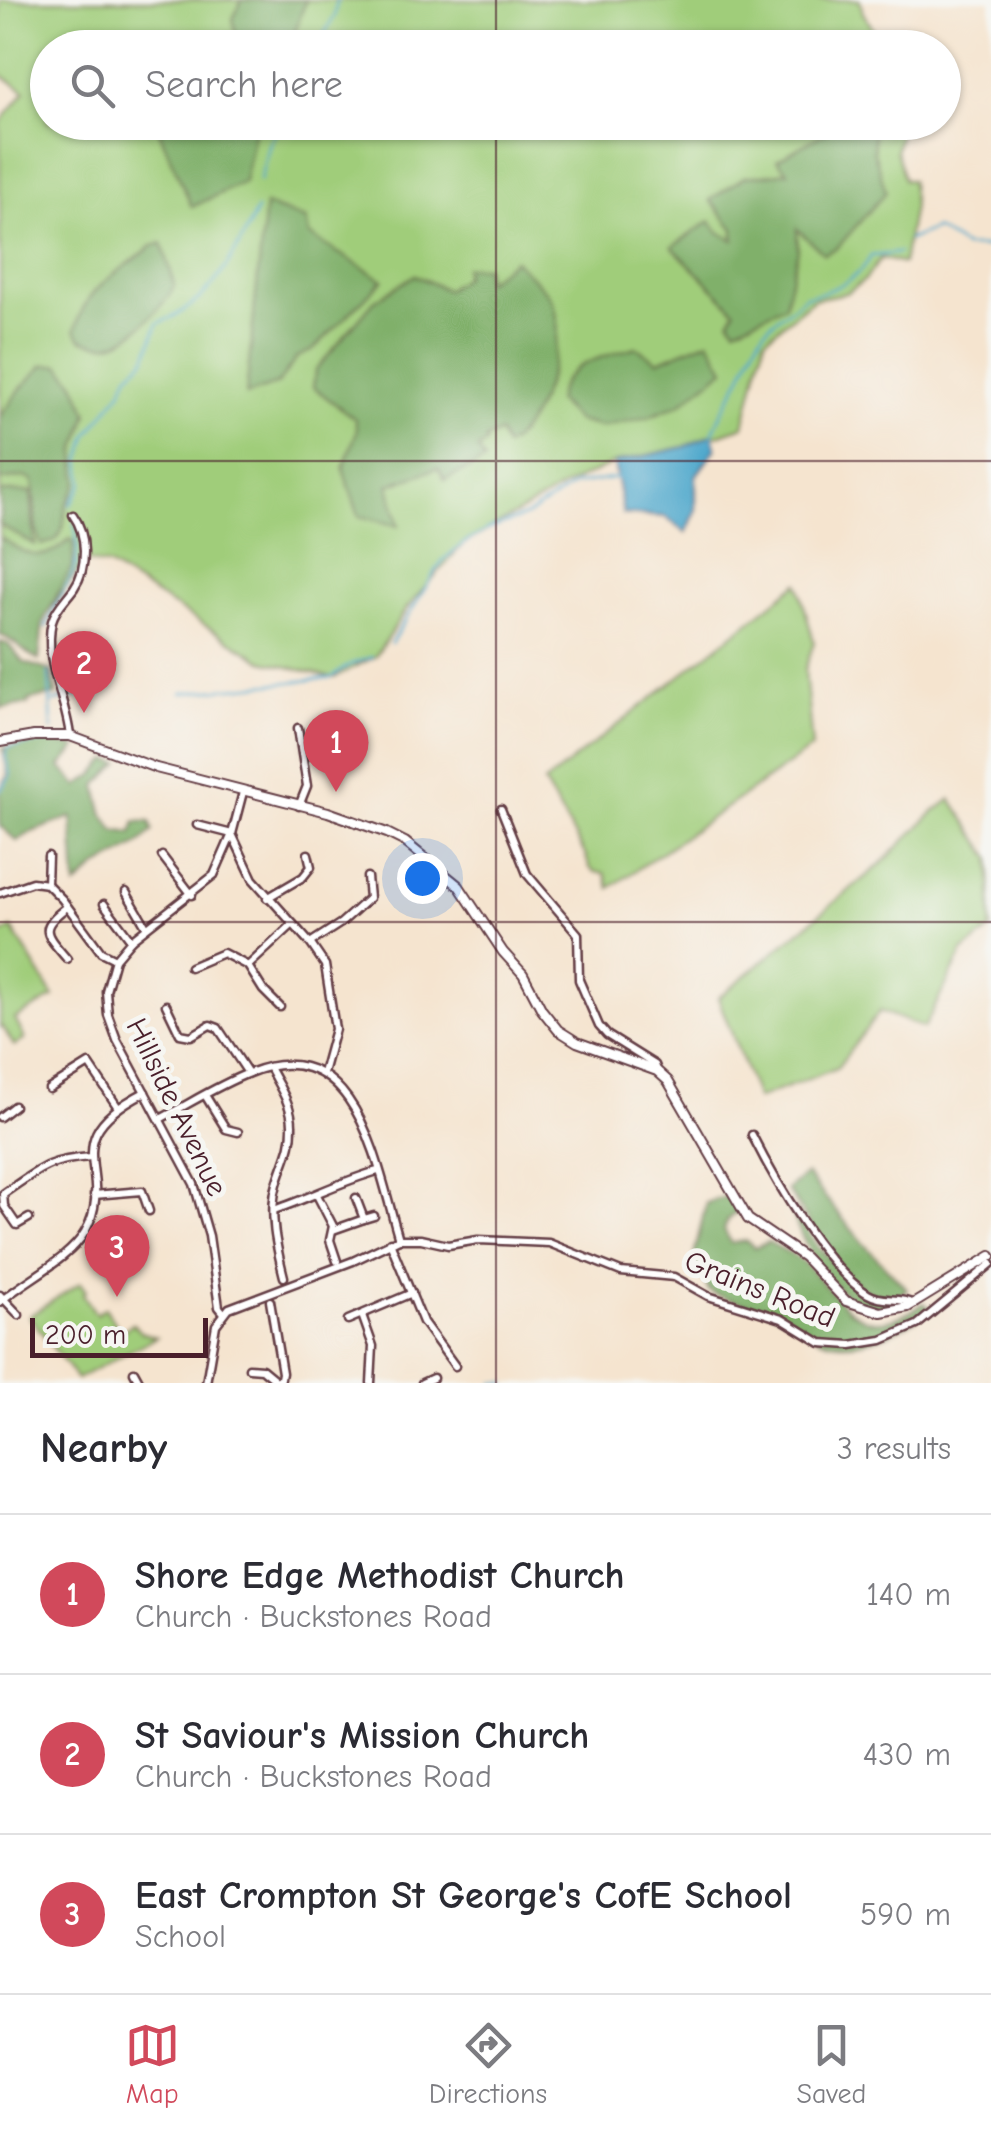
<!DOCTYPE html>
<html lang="en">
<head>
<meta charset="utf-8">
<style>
  body { margin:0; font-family:"Comic Neue",sans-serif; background:#f7f7f7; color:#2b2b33 }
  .scale { position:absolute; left:30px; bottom:25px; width:178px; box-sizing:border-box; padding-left:10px; border:5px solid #4a1f2b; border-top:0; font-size:28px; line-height:35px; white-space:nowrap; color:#4a1f2b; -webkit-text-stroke:8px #f6f6f2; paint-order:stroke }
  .you { position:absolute; left:422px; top:878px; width:35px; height:35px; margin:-25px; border:8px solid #fff; border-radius:50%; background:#1a73e8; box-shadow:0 0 0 15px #1a73e833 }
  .badge { display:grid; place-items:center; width:65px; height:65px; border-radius:50%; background:#d1495b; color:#fff; font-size:32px; font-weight:700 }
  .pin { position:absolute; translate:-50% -82px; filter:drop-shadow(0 2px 5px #0008) }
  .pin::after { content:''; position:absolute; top:52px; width:35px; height:30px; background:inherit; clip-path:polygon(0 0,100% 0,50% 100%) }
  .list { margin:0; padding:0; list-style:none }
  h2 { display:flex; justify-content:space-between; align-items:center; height:130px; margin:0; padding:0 40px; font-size:42px }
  h2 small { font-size:32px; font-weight:400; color:#7c7c81 }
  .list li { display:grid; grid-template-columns:65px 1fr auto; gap:30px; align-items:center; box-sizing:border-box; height:160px; padding:0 40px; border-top:2px solid #e1e1e2 }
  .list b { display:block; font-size:38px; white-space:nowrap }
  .list p { margin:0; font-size:32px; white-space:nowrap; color:#7c7c81 }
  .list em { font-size:32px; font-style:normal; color:#7c7c81 }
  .icon { flex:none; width:55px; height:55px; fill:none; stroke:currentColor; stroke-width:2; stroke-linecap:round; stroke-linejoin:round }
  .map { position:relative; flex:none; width:991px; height:1383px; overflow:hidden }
  .search { position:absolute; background:#fff; box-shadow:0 2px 8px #0004; left:30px; right:30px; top:30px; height:110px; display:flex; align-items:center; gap:25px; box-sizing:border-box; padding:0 35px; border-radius:55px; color:#7c7c81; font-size:38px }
  .sheet { height:610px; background:#fff }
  nav { display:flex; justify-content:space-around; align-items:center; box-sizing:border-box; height:140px; border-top:2px solid #e1e1e2; background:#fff; font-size:28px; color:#7c7c81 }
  nav a { display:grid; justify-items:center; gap:5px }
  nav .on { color:#d1495b }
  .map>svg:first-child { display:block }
  .green { fill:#a0cd7a; stroke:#757652; stroke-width:2.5 }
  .forest { fill:#80b06a; stroke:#65684a; stroke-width:2.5 }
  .water { fill:#4fa8cc; stroke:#4c647c; stroke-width:2.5 }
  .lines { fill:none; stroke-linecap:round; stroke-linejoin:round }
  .stream { stroke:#4fa8cc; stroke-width:2.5 }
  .minor-casing { stroke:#643d44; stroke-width:11 }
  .major-casing { stroke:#643d44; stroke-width:12 }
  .minor { stroke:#fff; stroke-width:6 }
  .major { stroke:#fff; stroke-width:8 }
  .grid { fill:none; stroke:#4a1f2b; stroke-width:2.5; stroke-opacity:0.55 }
  .labels { text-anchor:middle; stroke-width:10; stroke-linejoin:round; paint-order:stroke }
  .street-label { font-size:30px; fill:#4a1f2b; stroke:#f6f6f2 }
</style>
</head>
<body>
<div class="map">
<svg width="991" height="1383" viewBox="0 0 991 1383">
  <rect width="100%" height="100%" fill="#f6f6f2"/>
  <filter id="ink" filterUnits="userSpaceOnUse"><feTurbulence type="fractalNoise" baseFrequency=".01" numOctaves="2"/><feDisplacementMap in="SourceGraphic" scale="20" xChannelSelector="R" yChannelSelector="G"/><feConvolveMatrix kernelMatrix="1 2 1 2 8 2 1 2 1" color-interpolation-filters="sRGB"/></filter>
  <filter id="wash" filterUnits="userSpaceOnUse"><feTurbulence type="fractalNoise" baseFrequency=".0048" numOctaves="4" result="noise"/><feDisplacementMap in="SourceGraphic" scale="40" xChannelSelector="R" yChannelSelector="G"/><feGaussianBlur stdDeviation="2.25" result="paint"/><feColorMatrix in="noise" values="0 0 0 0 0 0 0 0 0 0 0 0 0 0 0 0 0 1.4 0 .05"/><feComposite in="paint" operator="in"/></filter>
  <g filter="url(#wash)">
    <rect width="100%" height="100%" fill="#f5e4cf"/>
    <g class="green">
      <path d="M0,0H860L863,13L885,47L48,48V122L902,123L896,150L904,180H911L913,206L903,264L881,258L866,279L847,293L814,299L765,339L744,426L684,447L614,463L573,482L463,544L407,608L376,656L334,678L263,661L109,566L86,561L47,613L0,601V123L25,91L0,74Z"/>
      <path d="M798,583L814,642L805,670L812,748L610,888L605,873C591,873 589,869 586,856L544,783Z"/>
      <path d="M951,799L991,858V929L963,952L924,1028L880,1011L837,1068L757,1099L718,998L881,864L935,811Z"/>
      <path d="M12,928L54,997L15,1019L25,1039L14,1046L3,1027L0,1028V935Z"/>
      <path d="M80,1283L86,1291L83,1294L96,1314L105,1308L121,1332L133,1324L140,1332L156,1337L77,1379L29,1316Z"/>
    </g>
    <g class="forest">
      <path d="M242,0H306L290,47H238L233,19Z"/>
      <path d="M155,122L256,123L244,182L192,207Z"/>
      <path d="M842,123H866L873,127L874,152L886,192L837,248L824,254L797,229L798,250L785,305L736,328L730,320L735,310L672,247L710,221L719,232L734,240V229L710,200L744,177L788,172L777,160Z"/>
      <path d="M265,205L306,220L309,235L383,280L313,350L297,357L278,384L246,395Z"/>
      <path d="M162,243L175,285C166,303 134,338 114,343C102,346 92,343 81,339L75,330C88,282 116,276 152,246Z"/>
      <path d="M514,260C526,272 544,286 552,300C571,335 538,428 505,447L499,433L486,439V444L478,449L485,461L445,480L438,468L389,485L399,526L359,516L343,469L357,431L355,419L313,387L316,370L374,301L415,275L446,290L464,277L465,267H485L486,281Z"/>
      <path d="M709,340L725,369L680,404L648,417L600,427L577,421L557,401C562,362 604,357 636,347L658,361Z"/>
      <path d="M44,365H60L75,383L88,413L76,451L78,483L66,506L63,528L56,541L41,545L36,529L33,481L25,477L0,480V417L21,388Z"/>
      <path d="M0,492H31L35,545L0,525Z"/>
      <path d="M0,537C27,556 43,565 70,539L74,541L73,565L43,622L39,660C23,654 16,640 0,635Z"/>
      <path d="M0,642L8,644L23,662L51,671L56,695L29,700L28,704L0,708Z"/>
      <path d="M48,741L77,747L61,767L78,786L95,774L108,760L120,763L97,785L103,813L114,830L132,833L136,821L150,822L153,831L138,845L99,866L76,886L72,817L32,832L17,841L0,826V789L8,774L3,748Z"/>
      <path d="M806,1174L862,1242L907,1289L894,1299C840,1295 816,1227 787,1190Z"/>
      <path d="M728,1196L737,1212L728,1219L724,1229L731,1243L746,1241L755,1248L768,1242C782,1249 798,1256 808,1267C846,1307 865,1345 924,1303L930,1309C903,1331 858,1352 822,1339C805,1333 792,1320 775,1313C754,1304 729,1302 709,1291L694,1259L695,1252L706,1203Z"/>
      <path d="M796,1211L817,1246L863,1293L907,1302C845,1324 810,1260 792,1213Z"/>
    </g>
    <path class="water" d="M713,434L716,448L696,476V511L686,533L666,517L623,514L614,463L684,447Z"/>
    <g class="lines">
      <g class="stream">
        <path d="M310,48L322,38L334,17L337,0"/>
        <path d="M260,180L269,146L281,122"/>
        <path d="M908,240L935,229L965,247H991"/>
        <path d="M712,436C718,414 734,394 743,373C750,359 754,343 764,331C775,317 793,309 805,296C830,293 860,279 871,256L899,253"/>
        <path d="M70,505L83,483L81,460L88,435L122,390L128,375L146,358L158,323C211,305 234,256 257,210"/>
        <path d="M46,627C63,584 86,574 74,523"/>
        <path d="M391,643L443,560L463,544L487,530L528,515L574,485L617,478"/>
        <path d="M49,672L52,730"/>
        <path d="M182,693L331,678L349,665L372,657"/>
        <path d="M54,702L95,691"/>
        <path d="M0,791L10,776L5,756L8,747L51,741"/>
        <path d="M495,1383H506"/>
      </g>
    </g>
  </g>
  <g filter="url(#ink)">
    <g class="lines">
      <defs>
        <g id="minor">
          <path d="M298,728L307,786L299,806"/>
          <path d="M70,736C66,698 43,661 52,621C55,609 67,598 74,588C88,568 87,534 73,515"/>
          <path d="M501,809L527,874L578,934L579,980L599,1026L607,1035L655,1065L657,1070"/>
          <path d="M197,825L232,834L253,879L310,943L325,965L335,1029L323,1073"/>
          <path d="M162,856L192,895"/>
          <path d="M47,884L48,856"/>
          <path d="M126,892L146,926"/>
          <path d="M0,893L32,882L47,884L62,899L101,952L115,959"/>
          <path d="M267,898L303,877L311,867L308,854"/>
          <path d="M104,904L131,940"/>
          <path d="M310,943L341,923L369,898L367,877"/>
          <path d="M67,959C46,934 37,929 67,907"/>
          <path d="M248,966L293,924"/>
          <path d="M190,967L223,953L248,966L263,990L280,1007"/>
          <path d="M166,1005L180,1034L191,1036L210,1025L218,1028L248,1073"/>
          <path d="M269,1067C278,1085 292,1104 292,1125C293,1147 283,1163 277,1184C268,1213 277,1249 284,1277"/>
          <path d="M49,1089L89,1064L117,1106"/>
          <path d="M205,1095L226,1129L238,1132"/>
          <path d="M0,1117L14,1106"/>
          <path d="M160,1119C189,1104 218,1085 249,1073C358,1030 377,1166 399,1239"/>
          <path d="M752,1135C774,1179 826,1269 868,1294C883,1303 899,1296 914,1304"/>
          <path d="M94,1195L142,1191L149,1211"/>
          <path d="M317,1195L333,1226L330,1240L337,1261"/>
          <path d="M274,1210C310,1198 341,1181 378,1171"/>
          <path d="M29,1218L17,1225L4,1206L3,1194C40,1169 46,1160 91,1157"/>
          <path d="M364,1219L374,1216"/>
          <path d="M333,1230L364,1219L356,1198"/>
          <path d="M390,1242L423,1322L455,1366"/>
          <path d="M0,1295L19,1315"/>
          <path d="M270,1301L282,1373L280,1383"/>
          <path d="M0,1302C24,1281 70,1259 85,1232C119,1171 50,1141 145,1092"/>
          <path d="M223,1312L219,1307L209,1236L194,1184L117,1040L108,1015L106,991L115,959L131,940L214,875L232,834L243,792"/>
          <path d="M362,1315L373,1346L371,1383"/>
          <path d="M348,1320L412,1293"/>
          <path d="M249,1368L262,1369L279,1383"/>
          <path d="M134,1372L140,1383"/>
          <path d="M206,1383L216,1325L229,1308L353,1261L399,1239H421L448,1245L478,1240L549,1243L621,1272L674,1277L708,1296L782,1319L821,1343L851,1345L882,1340L917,1325L991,1264"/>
          <path d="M422,1383L433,1378"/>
        </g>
        <path id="major" d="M0,742L34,736H70L156,768L328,812L387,833L405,842L459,886L503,952L523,974L542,1010L558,1030L577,1042L657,1071L668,1081L748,1219L804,1257L846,1301L881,1312L908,1307L991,1256"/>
      </defs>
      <use href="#minor" class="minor-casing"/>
      <use href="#major" class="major-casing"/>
      <use href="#minor" class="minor"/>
      <use href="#major" class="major"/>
    </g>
  </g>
  <path class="grid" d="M496,0V48M496,122V1383M0,461H991M0,922H991"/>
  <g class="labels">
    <g class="street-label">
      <text transform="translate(177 1107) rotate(64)" y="10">Hillside Avenue</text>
      <text transform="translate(760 1289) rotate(22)" y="10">Grains Road</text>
    </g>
  </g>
</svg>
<div class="scale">200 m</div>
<div class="you"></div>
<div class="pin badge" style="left:336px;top:792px">1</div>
<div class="pin badge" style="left:84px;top:713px">2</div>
<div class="pin badge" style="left:117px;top:1297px">3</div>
<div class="search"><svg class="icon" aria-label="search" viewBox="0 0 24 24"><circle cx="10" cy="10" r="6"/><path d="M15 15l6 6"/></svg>Search here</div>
</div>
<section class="sheet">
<h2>Nearby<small>3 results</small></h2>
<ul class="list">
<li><span class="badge">1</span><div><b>Shore Edge Methodist Church</b><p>Church · Buckstones Road</p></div><em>140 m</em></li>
<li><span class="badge">2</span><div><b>St Saviour's Mission Church</b><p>Church · Buckstones Road</p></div><em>430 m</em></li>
<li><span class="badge">3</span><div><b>East Crompton St George's CofE School</b><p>School</p></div><em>590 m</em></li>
</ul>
</section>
<nav>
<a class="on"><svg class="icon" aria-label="map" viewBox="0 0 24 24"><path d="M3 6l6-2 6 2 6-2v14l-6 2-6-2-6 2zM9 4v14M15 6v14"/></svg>Map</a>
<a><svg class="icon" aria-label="directions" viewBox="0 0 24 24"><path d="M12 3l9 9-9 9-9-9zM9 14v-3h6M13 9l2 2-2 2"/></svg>Directions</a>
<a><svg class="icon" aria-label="saved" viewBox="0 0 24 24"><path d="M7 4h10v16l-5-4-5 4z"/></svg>Saved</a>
</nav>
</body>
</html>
